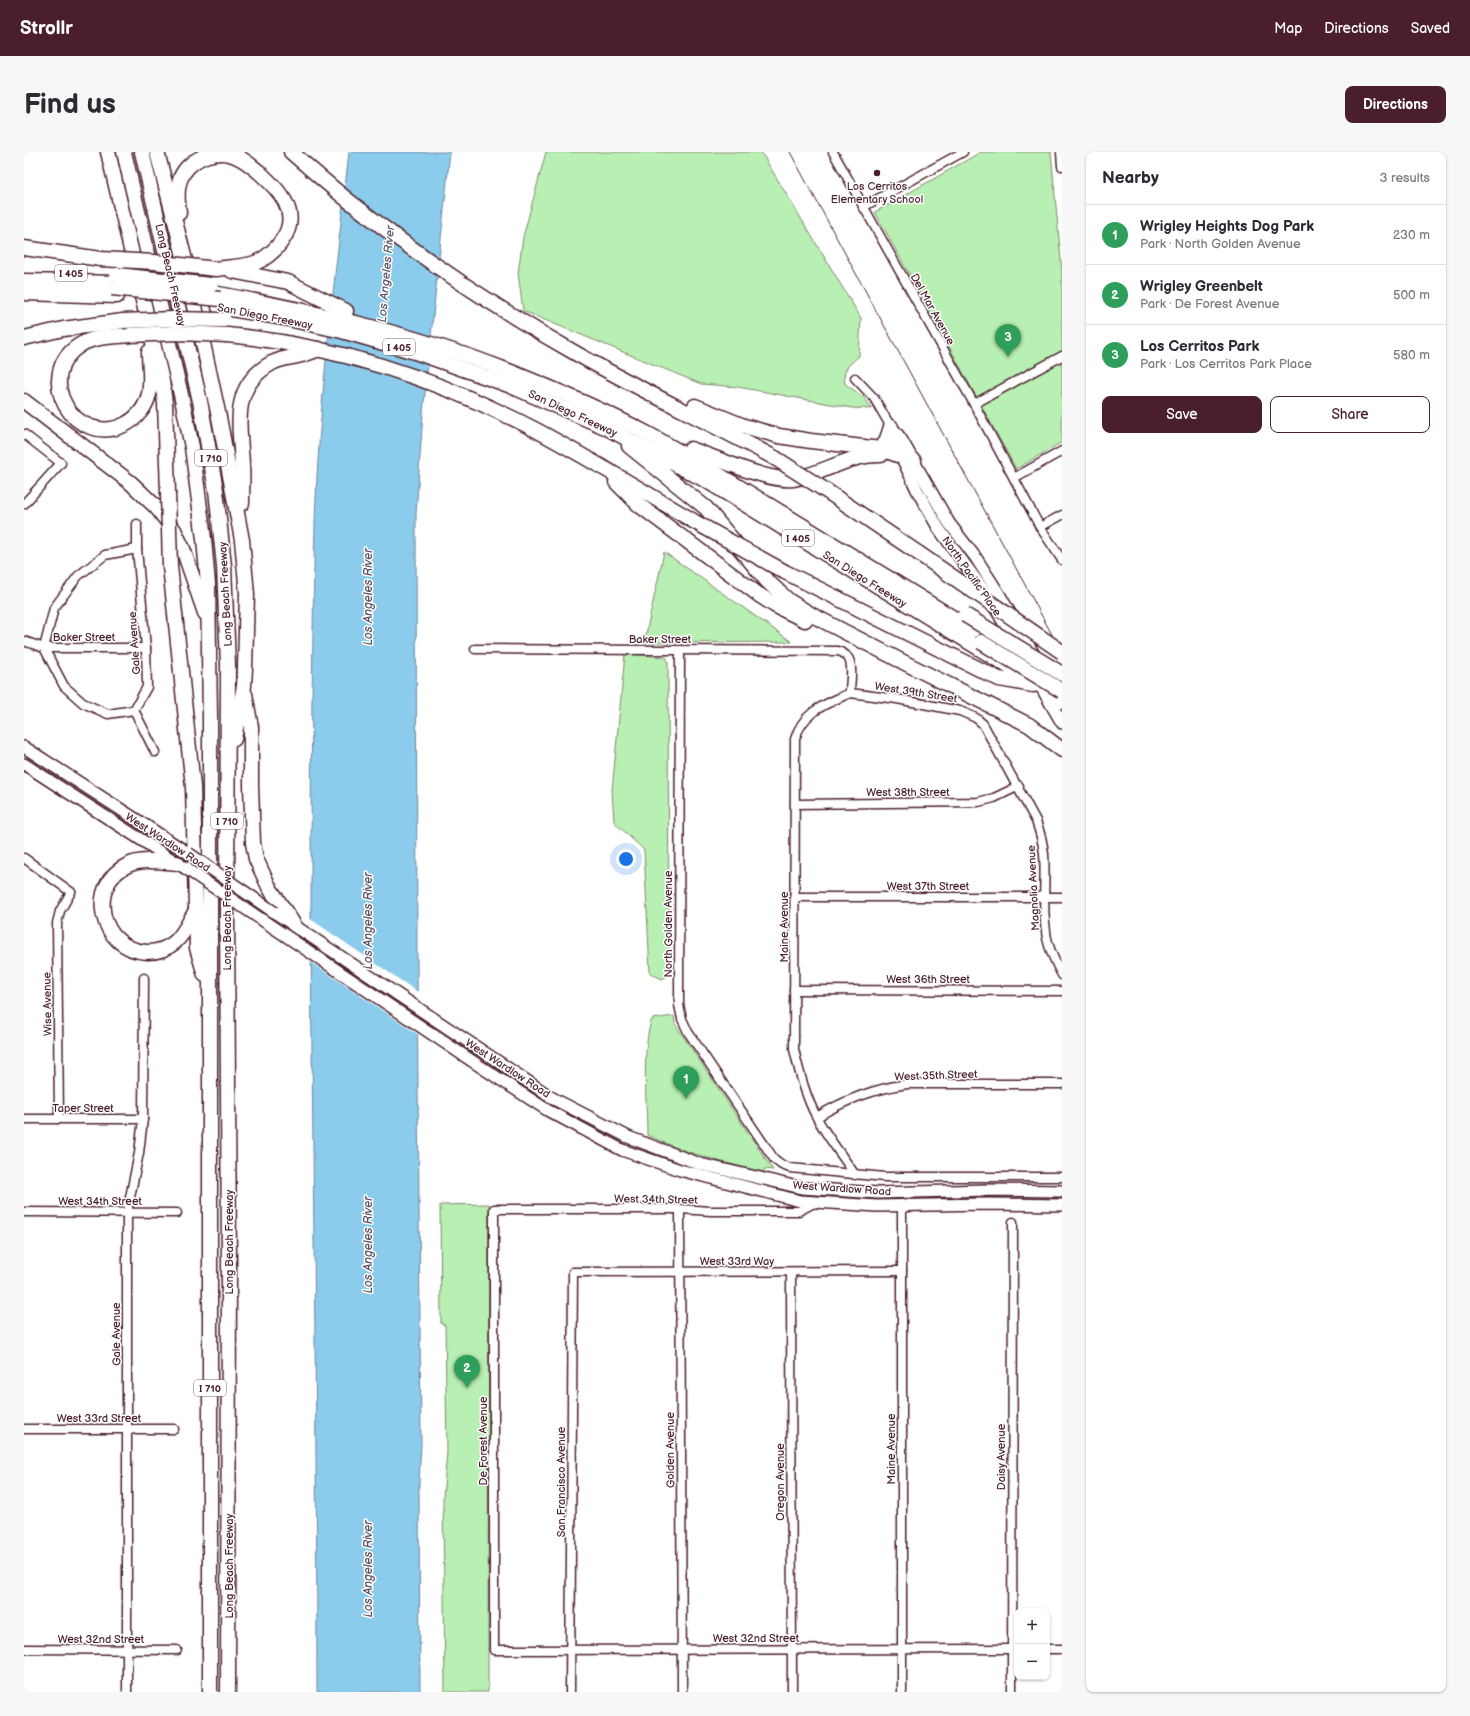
<!DOCTYPE html>
<html lang="en">
<head>
<meta charset="utf-8">
<style>
  body { margin:0; font-family:"Balsamiq Sans",sans-serif; background:#f7f7f7; color:#2b2b33 }
  .controls { position:absolute; right:12px; bottom:12px; display:grid; overflow:hidden; border-radius:8px; box-shadow:0 1px 3px #0004 }
  .controls button { width:36px; height:36px; display:grid; place-items:center; padding:0; border:0; border-bottom:1px solid #e1e1e2; background:#fff; color:#2b2b33; font:20px sans-serif }
  .you { position:absolute; left:602px; top:707px; width:14px; height:14px; margin:-10px; border:3px solid #fff; border-radius:50%; background:#1a73e8; box-shadow:0 0 0 6px #1a73e833 }
  .badge { display:grid; place-items:center; width:26px; height:26px; border-radius:50%; background:#4a1f2b; color:#fff; font-size:13px; font-weight:700 }
  .pin { position:absolute; translate:-50% -33px; filter:drop-shadow(0 1px 2px #0008) }
  .pin::after { content:''; position:absolute; top:21px; width:14px; height:12px; background:inherit; clip-path:polygon(0 0,100% 0,50% 100%) }
  .list { margin:0; padding:0; list-style:none }
  h2 { display:flex; justify-content:space-between; align-items:center; height:52px; margin:0; padding:0 16px; font-size:17px }
  h2 small { font-size:13px; font-weight:400; color:#7c7c81 }
  .list li { display:grid; grid-template-columns:26px 1fr auto; gap:12px; align-items:center; box-sizing:border-box; height:60px; padding:0 16px; border-top:1px solid #e1e1e2 }
  .list b { display:block; font-size:15px; white-space:nowrap }
  .list p { margin:0; font-size:13px; white-space:nowrap; color:#7c7c81 }
  .list em { font-size:13px; font-style:normal; color:#7c7c81 }
  .actions { display:flex; gap:8px; padding:12px 16px }
  .actions a { flex:1; padding:9px 0; border:1px solid #4a1f2b; border-radius:8px; text-align:center; font-size:14px; color:#4a1f2b }
  .actions .main { background:#4a1f2b; color:#fff }
  .map { position:relative; flex:none; width:1038px; height:1540px; overflow:hidden; border-radius:8px }
  header { display:flex; align-items:center; gap:24px; box-sizing:border-box; height:56px; padding:0 20px; background:#4a1f2b; color:#fff }
  header strong { font-size:19px }
  nav { display:flex; gap:22px; margin-inline-start:auto; font-size:14px }
  .intro { display:flex; align-items:center; justify-content:space-between; box-sizing:border-box; height:96px; padding:0 24px }
  h1 { margin:0; font-size:28px }
  .button { padding:10px 18px; border-radius:8px; background:#4a1f2b; color:#fff; font-size:14px; font-weight:700 }
  main { display:flex; gap:24px; padding:0 24px }
  aside { flex:1; background:#fff; border-radius:8px; box-shadow:0 1px 3px #0004 }
  .map>svg:first-child { display:block }
  .green { fill:#b8efb2; stroke:#81876e }
  .water { fill:#8bcbec; stroke:#71869f }
  .pier { fill:#fff }
  .lines { fill:none; stroke-linecap:round; stroke-linejoin:round }
  .minor-casing { stroke:#4a1f2b; stroke-width:11 }
  .secondary-casing { stroke:#4a1f2b; stroke-width:14 }
  .motorway-casing { stroke:#4a1f2b; stroke-width:17 }
  .minor { stroke:#fff; stroke-width:8 }
  .secondary { stroke:#fff; stroke-width:11 }
  .motorway { stroke:#fff; stroke-width:14 }
  .tram { stroke:#4a1f2b; stroke-width:1 }
  .secondary-bridge-casing { stroke:#4a1f2b; stroke-width:14; stroke-linecap:butt }
  .motorway-bridge-casing { stroke:#4a1f2b; stroke-width:17; stroke-linecap:butt }
  .secondary-bridge { stroke:#fff; stroke-width:11 }
  .motorway-bridge { stroke:#fff; stroke-width:14 }
  .poi-dot { fill:#4a1f2b; stroke:#fff; stroke-width:1.5 }
  .labels { text-anchor:middle; stroke-width:3; stroke-linejoin:round; paint-order:stroke }
  .shield { fill:#fff; stroke:#80626b; stroke-width:1 }
  .shield-label { font-size:10px; font-weight:bold; fill:#4a1f2b }
  .poi-label { font-size:11px; fill:#4a1f2b; stroke:#fff }
  .street-label { font-size:11px; fill:#4a1f2b; stroke:#fff }
  .water-label { font-size:12px; font-style:italic; fill:#5e5365; stroke:#fff }
</style>
</head>
<body>
<header>
<strong>Strollr</strong>
<nav><a>Map</a><a>Directions</a><a>Saved</a></nav>
</header>
<div class="intro"><h1>Find us</h1><a class="button">Directions</a></div>
<main>
<div class="map">
<svg width="1038" height="1540" viewBox="0 0 1038 1540">
  <rect width="100%" height="100%" fill="#fff"/>
  <filter id="ink" filterUnits="userSpaceOnUse"><feTurbulence type="fractalNoise" baseFrequency=".025" numOctaves="2"/><feDisplacementMap in="SourceGraphic" scale="8" xChannelSelector="R" yChannelSelector="G"/><feConvolveMatrix kernelMatrix="1 2 1 2 8 2 1 2 1" color-interpolation-filters="sRGB"/></filter>
  <g filter="url(#ink)">
    <g class="green">
      <path d="M522,0H737L837,166L835,204C824,214 818,217 821,232L840,245L848,257L828,256L714,235L677,232L499,159L494,121L499,85Z"/>
      <path d="M957,0H1027L1038,119V290L992,317L851,60Z"/>
      <path d="M640,400L768,490L620,491Z"/>
      <path d="M601,502L642,505L644,510L645,823L638,827L626,821L620,698L590,670L588,639Z"/>
      <path d="M650,864L651,872L749,1018L740,1017V1020C700,1011 660,1001 623,983C623,952 617,896 628,867Z"/>
      <path d="M465,1052L464,1540H421L419,1345L423,1300L421,1173L417,1172L416,1053Z"/>
    </g>
    <path class="water" d="M325,0H426L399,261L392,362L393,810L397,1292L395,1331L396,1540H293C293,1289 289,1039 287,789C287,685 287,582 289,479C290,427 290,375 293,324C299,215 313,108 325,0Z"/>
    <path class="pier" d="M285,766L395,841V883L285,809Z"/>
    <g class="lines">
      <defs>
        <g id="minor">
          <path d="M809,0L950,252L1016,375L1038,408"/>
          <path d="M1037,0L1038,14"/>
          <path d="M839,55L939,0"/>
          <path d="M831,226L850,246L867,275"/>
          <path d="M950,252L1038,204"/>
          <path d="M0,282L37,311L0,352"/>
          <path d="M990,326L1038,299"/>
          <path d="M1016,375L1038,363"/>
          <path d="M0,489L20,496H122"/>
          <path d="M451,497L814,499C833,504 826,525 826,541"/>
          <path d="M656,498L655,853L658,867L664,880L750,1007L758,1013L766,1016L861,1025H1038"/>
          <path d="M826,541C802,552 779,559 771,587L770,897C775,920 781,943 792,964C803,985 818,1003 831,1023"/>
          <path d="M826,541L873,547L936,559L952,566L959,572L1012,669C1016,680 1019,691 1020,702C1022,728 1018,754 1022,779C1023,794 1031,810 1038,823"/>
          <path d="M110,558L84,562L59,551L40,534L20,496L30,456L54,424L81,403L113,397"/>
          <path d="M110,558L123,535L122,496L113,397V372"/>
          <path d="M110,558L131,600"/>
          <path d="M771,652L954,650L970,646L995,634"/>
          <path d="M0,706L47,740L36,759L33,771L35,967"/>
          <path d="M771,745H1038"/>
          <path d="M770,838L1038,839"/>
          <path d="M793,965C822,947 849,937 883,932H1038"/>
          <path d="M0,967H119"/>
          <path d="M792,1050L775,1059H687L656,1057H470V1498L993,1497"/>
          <path d="M878,1054V1540"/>
          <path d="M656,1057L658,1540"/>
          <path d="M0,1060L153,1061"/>
          <path d="M767,1120L768,1540"/>
          <path d="M0,1277H150"/>
          <path d="M0,1497L153,1498"/>
          <path d="M1023,1497H1038"/>
          <path d="M103,1540V1060L115,1001L119,967L120,826"/>
          <path d="M546,1540L549,1120L878,1119"/>
          <path d="M988,1540L989,1070"/>
        </g>
        <g id="secondary">
          <path d="M867,275L877,304L894,340L915,377L966,447L1038,571"/>
          <path d="M871,279L877,287L925,371L952,406L975,442L1038,551"/>
          <path d="M0,595L164,701"/>
          <path d="M0,612L164,718"/>
          <path d="M250,760L530,947L604,985L676,1012L778,1036L854,1041L963,1038L1038,1039"/>
          <path d="M448,909L523,958L598,998L656,1018L776,1049L853,1054L963,1052L1038,1053"/>
        </g>
        <g id="motorway">
          <path d="M84,0L138,229L141,251L144,341"/>
          <path d="M100,0L158,247L168,295L180,387L184,432L186,565V1540"/>
          <path d="M118,0L176,249L192,338L200,414L204,513L203,761L205,1112L204,1540"/>
          <path d="M133,0L161,108L195,265L218,388L223,442L221,516L220,534L210,587"/>
          <path d="M267,0C288,18 308,36 330,53C400,108 475,158 553,202C618,239 685,270 751,306"/>
          <path d="M155,61C154,53 153,45 154,37C156,14 178,0 201,1C215,3 225,12 235,20C255,38 277,60 259,87C252,98 243,106 231,111C219,115 205,115 192,117"/>
          <path d="M0,96L77,107"/>
          <path d="M208,119L264,130L322,159"/>
          <path d="M0,129L95,131"/>
          <path d="M0,141L93,144"/>
          <path d="M189,141C288,159 387,181 482,218C530,237 579,258 624,282C666,305 707,330 748,355C815,396 882,437 949,478"/>
          <path d="M195,155L260,166L318,179L391,200L487,234L581,275L683,329L1015,533"/>
          <path d="M106,183C90,185 70,184 56,193C8,223 50,298 102,272C113,266 122,255 125,242C128,229 125,213 125,200"/>
          <path d="M203,183C311,193 416,228 512,278C566,307 619,339 671,370"/>
          <path d="M0,186L39,177L99,169"/>
          <path d="M0,249L107,331L133,356L150,378L159,397L181,461"/>
          <path d="M671,254L720,274L755,284L787,289L857,297L890,309"/>
          <path d="M605,294L682,356L743,429L765,449L788,463L885,513L1005,573L1038,598"/>
          <path d="M667,297C692,306 745,330 769,327C800,322 825,302 857,303"/>
          <path d="M851,303L862,290L867,275"/>
          <path d="M592,330L615,353L735,443L752,454L781,468"/>
          <path d="M804,340L894,401"/>
          <path d="M218,351C218,338 219,325 218,312C216,273 206,234 248,211C258,206 267,206 277,203C283,202 289,199 295,197"/>
          <path d="M146,414L169,635L173,796L181,823"/>
          <path d="M761,420L975,527L1009,533"/>
          <path d="M221,542L227,575V634L229,691L232,707L245,735L272,776"/>
          <path d="M153,711C137,710 119,706 104,713C61,733 76,798 123,800C133,800 143,797 151,790C160,782 165,770 171,760"/>
        </g>
      </defs>
      <use href="#minor" class="minor-casing"/>
      <use href="#secondary" class="secondary-casing"/>
      <use href="#motorway" class="motorway-casing"/>
      <use href="#minor" class="minor"/>
      <use href="#secondary" class="secondary"/>
      <use href="#motorway" class="motorway"/>
      <path class="tram" d="M766,0L1038,501"/>
      <defs>
        <g id="secondary-bridge">
          <path d="M164,701L250,760"/>
          <path d="M164,718L448,909"/>
        </g>
        <g id="motorway-bridge">
          <path d="M77,107L130,110L192,117"/>
          <path d="M93,123L187,133"/>
          <path d="M88,136L196,147"/>
          <path d="M99,169L148,167L200,168"/>
          <path d="M106,183L153,181L203,183"/>
          <path d="M751,306L804,340"/>
          <path d="M144,341L146,414"/>
          <path d="M671,370L761,420"/>
          <path d="M894,401L1038,500"/>
          <path d="M941,463L1038,522"/>
          <path d="M957,490L1038,539"/>
        </g>
      </defs>
      <use href="#secondary-bridge" class="secondary-bridge-casing"/>
      <use href="#motorway-bridge" class="motorway-bridge-casing"/>
      <use href="#secondary-bridge" class="secondary-bridge"/>
      <use href="#motorway-bridge" class="motorway-bridge"/>
    </g>
  </g>
  <circle class="poi-dot" cx="853" cy="21" r="4"/>
  <g class="labels">
    <g class="shield">
      <rect x="31" y="113" width="32" height="16" rx="3"/>
      <rect x="359" y="187" width="32" height="16" rx="3"/>
      <rect x="171" y="298" width="32" height="16" rx="3"/>
      <rect x="758" y="378" width="32" height="16" rx="3"/>
      <rect x="187" y="661" width="32" height="16" rx="3"/>
      <rect x="170" y="1228" width="32" height="16" rx="3"/>
    </g>
    <g class="shield-label">
      <text x="47" y="125">I 405</text>
      <text x="375" y="199">I 405</text>
      <text x="187" y="310">I 710</text>
      <text x="774" y="390">I 405</text>
      <text x="203" y="673">I 710</text>
      <text x="186" y="1240">I 710</text>
    </g>
    <g class="poi-label">
      <text x="853" y="38">Los Cerritos<tspan x="853" dy="13">Elementary School</tspan></text>
    </g>
    <g class="street-label">
      <text transform="translate(147 123) rotate(77)" y="4">Long Beach Freeway</text>
      <text transform="translate(909 157) rotate(61)" y="4">Del Mar Avenue</text>
      <text transform="translate(241 164) rotate(11)" y="4">San Diego Freeway</text>
      <text transform="translate(549 261) rotate(25)" y="4">San Diego Freeway</text>
      <text transform="translate(948 424) rotate(55)" y="4">North Pacific Place</text>
      <text transform="translate(841 427) rotate(32)" y="4">San Diego Freeway</text>
      <text transform="translate(201 442) rotate(-93)" y="4">Long Beach Freeway</text>
      <text x="60" y="489">Baker Street</text>
      <text x="636" y="491">Baker Street</text>
      <text transform="translate(110 491) rotate(-94)" y="4">Gale Avenue</text>
      <text transform="translate(892 540) rotate(9)" y="4">West 39th Street</text>
      <text x="884" y="644">West 38th Street</text>
      <text transform="translate(144 690) rotate(33)" y="4">West Wardlow Road</text>
      <text x="904" y="738">West 37th Street</text>
      <text transform="translate(1009 736) rotate(-93)" y="4">Magnolia Avenue</text>
      <text transform="translate(203 766) rotate(-90)" y="4">Long Beach Freeway</text>
      <text transform="translate(644 772) rotate(-90)" y="4">North Golden Avenue</text>
      <text transform="translate(760 775) rotate(-90)" y="4">Maine Avenue</text>
      <text x="904" y="831">West 36th Street</text>
      <text transform="translate(23 852) rotate(-91)" y="4">Wise Avenue</text>
      <text transform="translate(484 916) rotate(33)" y="4">West Wardlow Road</text>
      <text transform="translate(912 923) rotate(-2)" y="4">West 35th Street</text>
      <text x="59" y="960">Taper Street</text>
      <text transform="translate(818 1036) rotate(4)" y="4">West Wardlow Road</text>
      <text transform="translate(632 1047) rotate(1)" y="4">West 34th Street</text>
      <text x="76" y="1053">West 34th Street</text>
      <text transform="translate(205 1090) rotate(-90)" y="4">Long Beach Freeway</text>
      <text x="713" y="1113">West 33rd Way</text>
      <text transform="translate(92 1182) rotate(-90)" y="4">Gale Avenue</text>
      <text x="75" y="1270">West 33rd Street</text>
      <text transform="translate(459 1289) rotate(-90)" y="4">De Forest Avenue</text>
      <text transform="translate(867 1297) rotate(-90)" y="4">Maine Avenue</text>
      <text transform="translate(646 1298) rotate(-90)" y="4">Golden Avenue</text>
      <text transform="translate(977 1305) rotate(-90)" y="4">Daisy Avenue</text>
      <text transform="translate(537 1330) rotate(-90)" y="4">San Francisco Avenue</text>
      <text transform="translate(756 1330) rotate(-90)" y="4">Oregon Avenue</text>
      <text transform="translate(205 1414) rotate(-90)" y="4">Long Beach Freeway</text>
      <text x="732" y="1490">West 32nd Street</text>
      <text x="77" y="1491">West 32nd Street</text>
    </g>
    <g class="water-label">
      <text transform="translate(362 122) rotate(-85)" y="4">Los Angeles River</text>
      <text transform="translate(344 445) rotate(-90)" y="4">Los Angeles River</text>
      <text transform="translate(344 769) rotate(-90)" y="4">Los Angeles River</text>
      <text transform="translate(344 1093) rotate(-90)" y="4">Los Angeles River</text>
      <text transform="translate(344 1417) rotate(-90)" y="4">Los Angeles River</text>
    </g>
  </g>
</svg>
<div class="controls">
<button>+</button>
<button>−</button>
</div>
<div class="you"></div>
<div class="pin badge" style="left:662px;top:947px;background:#2e9e5b">1</div>
<div class="pin badge" style="left:443px;top:1236px;background:#2e9e5b">2</div>
<div class="pin badge" style="left:984px;top:205px;background:#2e9e5b">3</div>
</div>
<aside>
<h2>Nearby<small>3 results</small></h2>
<ul class="list">
<li><span class="badge" style="background:#2e9e5b">1</span><div><b>Wrigley Heights Dog Park</b><p>Park · North Golden Avenue</p></div><em>230 m</em></li>
<li><span class="badge" style="background:#2e9e5b">2</span><div><b>Wrigley Greenbelt</b><p>Park · De Forest Avenue</p></div><em>500 m</em></li>
<li><span class="badge" style="background:#2e9e5b">3</span><div><b>Los Cerritos Park</b><p>Park · Los Cerritos Park Place</p></div><em>580 m</em></li>
</ul>
<div class="actions"><a class="main">Save</a><a>Share</a></div>
</aside>
</main>
</body>
</html>
